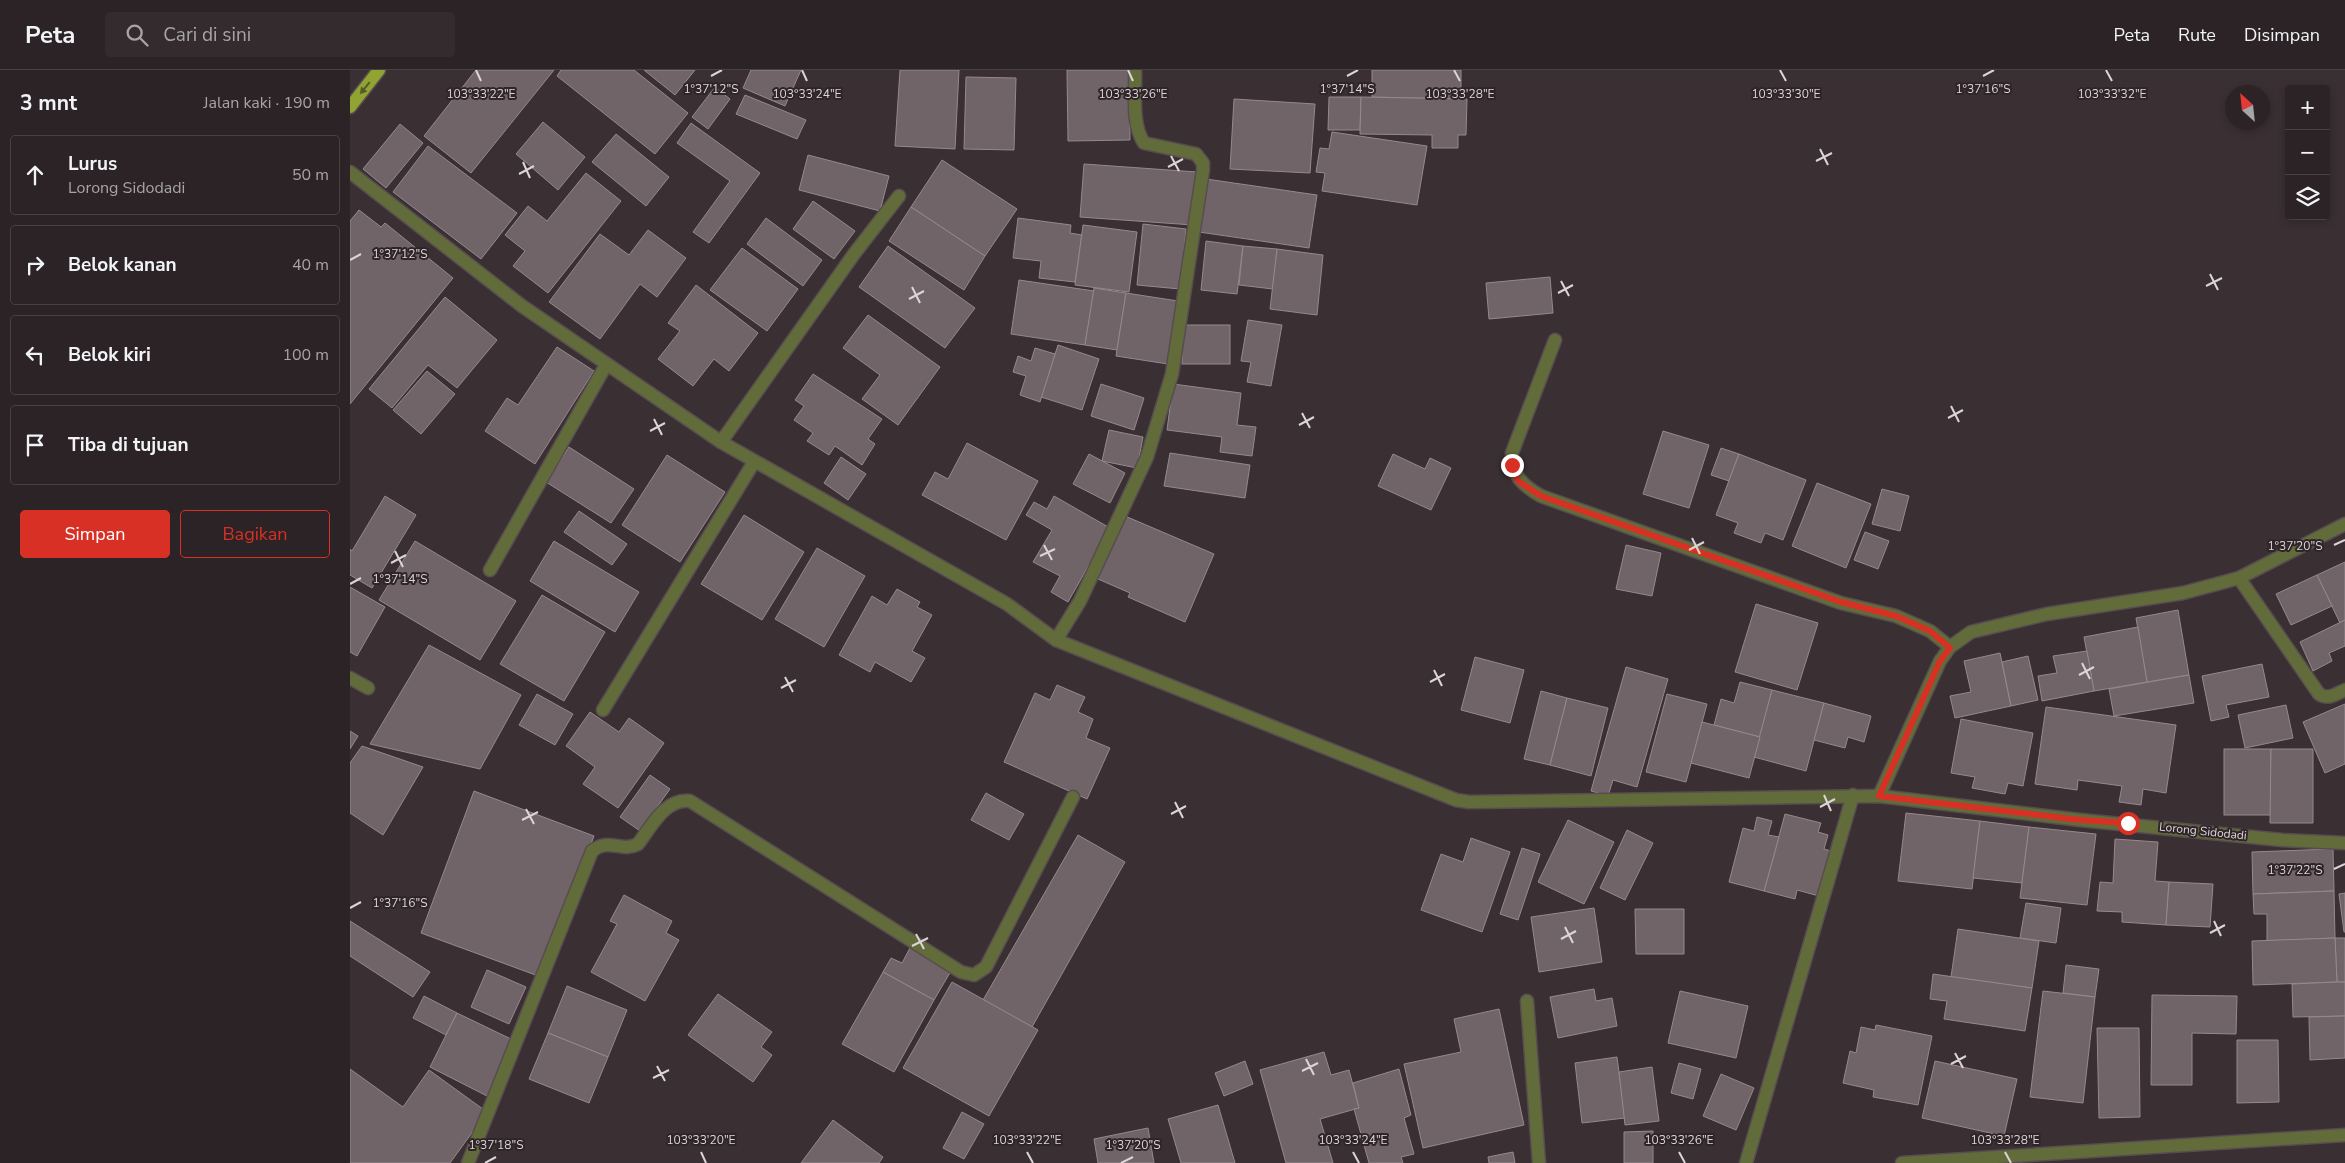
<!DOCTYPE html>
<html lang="id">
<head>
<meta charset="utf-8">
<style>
  body { margin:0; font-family:"Nunito Sans",sans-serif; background:#342b2e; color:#f1f3f6 }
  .controls { position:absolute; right:15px; top:15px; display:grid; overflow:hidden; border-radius:5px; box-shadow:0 2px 8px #0003 }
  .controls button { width:45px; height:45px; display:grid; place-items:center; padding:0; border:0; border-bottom:1px solid #484043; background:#2c2326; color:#f1f3f6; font:25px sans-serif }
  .compass { position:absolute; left:1875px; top:15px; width:45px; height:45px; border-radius:50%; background:#2c2326; box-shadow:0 2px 8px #0003; rotate:333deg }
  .stop { position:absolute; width:15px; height:15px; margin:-11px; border:4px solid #d93025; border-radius:50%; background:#fff }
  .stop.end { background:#d93025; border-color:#fff; box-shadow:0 1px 5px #0008 }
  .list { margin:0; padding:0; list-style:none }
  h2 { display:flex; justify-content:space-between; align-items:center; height:65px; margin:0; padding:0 20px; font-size:21px }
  h2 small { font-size:16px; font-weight:400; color:#a6a4a7 }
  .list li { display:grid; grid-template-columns:32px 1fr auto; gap:15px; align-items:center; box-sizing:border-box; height:80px; margin:0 10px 10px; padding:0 10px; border:1px solid #484043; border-radius:5px }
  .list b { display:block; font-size:19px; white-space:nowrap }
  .list p { margin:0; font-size:16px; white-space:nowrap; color:#a6a4a7 }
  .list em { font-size:16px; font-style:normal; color:#a6a4a7 }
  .actions { display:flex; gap:10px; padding:15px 20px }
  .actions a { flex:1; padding:11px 0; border:1px solid #d93025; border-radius:5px; text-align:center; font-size:18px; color:#d93025 }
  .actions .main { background:#d93025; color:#fff }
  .icon { flex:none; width:28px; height:28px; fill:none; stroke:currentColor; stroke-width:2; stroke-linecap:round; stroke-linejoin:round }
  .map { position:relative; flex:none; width:1995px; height:1093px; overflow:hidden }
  header { display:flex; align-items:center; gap:30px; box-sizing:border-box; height:70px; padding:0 25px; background:#2c2326; border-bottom:1px solid #484043 }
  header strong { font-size:24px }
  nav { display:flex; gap:28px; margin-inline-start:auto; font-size:18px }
  .search { width:350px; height:45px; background:#342b2e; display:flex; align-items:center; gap:12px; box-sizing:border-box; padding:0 18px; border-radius:5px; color:#a6a4a7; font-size:19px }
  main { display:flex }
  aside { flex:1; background:#2c2326 }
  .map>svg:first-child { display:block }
  .building { fill:#706468; stroke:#96898d }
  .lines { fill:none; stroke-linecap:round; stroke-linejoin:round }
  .lane-casing { stroke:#574d50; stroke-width:15 }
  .street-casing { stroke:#574d50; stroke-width:15 }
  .primary-casing { stroke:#574d50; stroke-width:15 }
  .lane { stroke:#626c3a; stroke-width:12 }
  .street { stroke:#626c3a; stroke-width:12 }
  .primary { stroke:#91a431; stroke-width:12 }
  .oneway { fill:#56582c }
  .route { stroke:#d93025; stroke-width:6 }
  .ticks { fill:none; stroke:#dcd5d7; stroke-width:2 }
  .labels { text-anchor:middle; stroke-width:4; stroke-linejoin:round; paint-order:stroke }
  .street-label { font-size:12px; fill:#dcd5d7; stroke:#2f2528 }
  .ticks-label { font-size:12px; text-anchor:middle; fill:#dcd5d7; stroke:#2f2528; stroke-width:4; stroke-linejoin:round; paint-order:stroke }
</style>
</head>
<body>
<header>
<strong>Peta</strong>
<div class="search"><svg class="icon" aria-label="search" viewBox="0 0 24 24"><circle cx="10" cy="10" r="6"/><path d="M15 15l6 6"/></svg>Cari di sini</div>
<nav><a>Peta</a><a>Rute</a><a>Disimpan</a></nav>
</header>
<main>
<aside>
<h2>3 mnt<small>Jalan kaki · 190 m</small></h2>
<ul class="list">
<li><svg class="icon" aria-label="ahead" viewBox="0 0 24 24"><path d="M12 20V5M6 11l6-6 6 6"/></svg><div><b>Lurus</b><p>Lorong Sidodadi</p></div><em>50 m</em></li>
<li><svg class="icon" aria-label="right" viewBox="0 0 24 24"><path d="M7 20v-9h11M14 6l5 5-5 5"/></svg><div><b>Belok kanan</b></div><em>40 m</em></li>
<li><svg class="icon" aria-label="left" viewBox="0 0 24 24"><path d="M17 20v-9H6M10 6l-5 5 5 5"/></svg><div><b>Belok kiri</b></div><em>100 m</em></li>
<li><svg class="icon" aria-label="arrive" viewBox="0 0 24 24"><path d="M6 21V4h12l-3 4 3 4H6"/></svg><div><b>Tiba di tujuan</b></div></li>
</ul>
<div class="actions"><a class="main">Simpan</a><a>Bagikan</a></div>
</aside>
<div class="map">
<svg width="1995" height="1093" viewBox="0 0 1995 1093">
  <rect width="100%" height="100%" fill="#3a2f32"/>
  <g class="building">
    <path d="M126,0H204L121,103L74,66Z"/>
    <path d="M211,0H284L338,43L305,84L207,6Z"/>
    <path d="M294,0H345L325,25Z"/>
    <path d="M401,0H451L435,36L393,18Z"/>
    <path d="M550,0H609L605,79L545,76Z"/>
    <path d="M717,0H779L780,70L718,71Z"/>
    <path d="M1022,0H1111V29L1022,27Z"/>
    <path d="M616,7L666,8L664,80L614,79Z"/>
    <path d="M365,17L380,29L358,59L342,47Z"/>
    <path d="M395,25L456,50L447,69L386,44Z"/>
    <path d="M979,27H1011L1010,60H978Z"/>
    <path d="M1011,27L1117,29L1116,65H1108V78H1082V65L1010,64Z"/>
    <path d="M884,29L965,34L960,103L880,99Z"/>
    <path d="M193,52L235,87L208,120L166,84Z"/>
    <path d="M341,53L410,103L359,173L343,162L380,111L327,73Z"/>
    <path d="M50,54L73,73L36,118L13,99Z"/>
    <path d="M982,62L1077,76L1067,135L972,121L975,103L966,102L970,78L979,79Z"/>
    <path d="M266,64L319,107L296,136L242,92Z"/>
    <path d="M78,76L167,143L131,189L43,122Z"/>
    <path d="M458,85L539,106L530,141L449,120Z"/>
    <path d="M592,90L667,139L635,186L561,137Z"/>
    <path d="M734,94L847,102L843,155L730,147Z"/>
    <path d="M236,103L271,131L198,223L163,196L175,181L155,165L178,136L197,151Z"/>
    <path d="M856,109L967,125L959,178L849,162Z"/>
    <path d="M463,131L505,161L484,189L443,159Z"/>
    <path d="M561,137L635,186L614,220L539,171Z"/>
    <path d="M9,140L31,157L35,153L103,208L0,334V151Z"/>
    <path d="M416,148L472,190L453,216L397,174Z"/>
    <path d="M668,148L721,155L720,163L732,165L725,212L689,208L691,191L663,188Z"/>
    <path d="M793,154L836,159L830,219L787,215Z"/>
    <path d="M733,155L787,162L779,222L725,215Z"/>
    <path d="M298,160L336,188L307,227L290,214L250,269L199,232L250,164L279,185Z"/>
    <path d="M856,171L893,176L887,224L851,220Z"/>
    <path d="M538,176L625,238L595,278L509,217Z"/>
    <path d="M893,176L927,179L923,219L889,215Z"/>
    <path d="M392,178L448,219L417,261L360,220Z"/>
    <path d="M927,179L973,185L967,245L920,239Z"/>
    <path d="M1200,207L1203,243L1139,249L1136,213Z"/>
    <path d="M669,210L744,221L735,275L661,264Z"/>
    <path d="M346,215L408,263L379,301L364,289L343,316L308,289L330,261L318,253Z"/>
    <path d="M744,218L776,223L767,280L735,275Z"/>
    <path d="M776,223L828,231L818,294L766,286Z"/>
    <path d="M95,227L147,270L107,318L78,295L42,338L19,319Z"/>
    <path d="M518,245L590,297L548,355L512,329L530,305L493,278Z"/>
    <path d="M898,250L932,255L921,316L897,312L901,292L891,291Z"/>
    <rect x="832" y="255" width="48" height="39"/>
    <path d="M708,275L749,289L732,340L691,327Z"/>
    <path d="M207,277L244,301L185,394L135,361L157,328L168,335Z"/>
    <path d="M685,278L705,284L690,332L670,325L676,306L663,302L668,286L681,291Z"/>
    <path d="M77,301L105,324L71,364L43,340Z"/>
    <path d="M463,304L532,349L518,369L525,374L512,395L485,376L479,385L457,371L463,363L444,350L454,336L445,330Z"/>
    <path d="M751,314L794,328L784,360L741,346Z"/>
    <path d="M823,314L891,323L887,355L906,357L902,386L870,382L872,367L817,360Z"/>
    <path d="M759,360L793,367L787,398L752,391Z"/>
    <path d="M1313,361L1359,375L1339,438L1293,424Z"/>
    <path d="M617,373L688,411L656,470L572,425L585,402L598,409Z"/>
    <path d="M219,377L284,419L261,453L196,412Z"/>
    <path d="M1371,378L1389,384L1379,411L1361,405Z"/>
    <path d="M820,383L900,395L895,428L814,416Z"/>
    <path d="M739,384L775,403L760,433L723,414Z"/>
    <path d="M1043,384L1075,399L1080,388L1101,398L1081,440L1028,416Z"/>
    <path d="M1389,384L1456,410L1433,470L1415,463L1411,473L1384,463L1388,453L1366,445Z"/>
    <path d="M317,385L375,422L330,492L272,455Z"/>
    <path d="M491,387L516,404L498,430L474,413Z"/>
    <path d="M1467,413L1521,434L1496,498L1442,476Z"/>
    <path d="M1532,419L1559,426L1550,461L1522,454Z"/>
    <path d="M35,426L66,445L22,518L0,505V479L2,481Z"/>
    <path d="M704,426L760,458L718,532L701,522L710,506L683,492L702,460L676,445L684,432L697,439Z"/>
    <path d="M229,441L277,474L262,495L214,462Z"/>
    <path d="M394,445L454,482L412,550L351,514Z"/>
    <path d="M775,446L864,484L835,552L778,527L780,523L748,509Z"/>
    <path d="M1515,462L1539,471L1528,499L1504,490Z"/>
    <path d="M65,471L166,531L130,590L29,530Z"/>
    <path d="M204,471L289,522L265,562L180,511Z"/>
    <path d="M1276,475L1311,483L1302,526L1266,519Z"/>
    <path d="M467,478L515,506L474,577L425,549Z"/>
    <path d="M1995,492V550L1990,553L1967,505Z"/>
    <path d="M1967,505L1982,536L1941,555L1926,524Z"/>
    <path d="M0,517L35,537L7,586L0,582Z"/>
    <path d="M547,519L570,532L567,537L582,545L562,581L575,588L561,612L525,592L520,602L489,585L522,526L537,535Z"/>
    <path d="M192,525L255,562L214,631L150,594Z"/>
    <path d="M1406,534L1468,553L1447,620L1385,602Z"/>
    <path d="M1828,540L1839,605L1797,612L1786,548Z"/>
    <path d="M1995,550V576L1979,583L1982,591L1963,601L1950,572Z"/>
    <path d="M1788,557L1797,612L1744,621L1734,567Z"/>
    <path d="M79,575L171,625L130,699L20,674Z"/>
    <path d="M1737,581L1744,621L1692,631L1688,606L1707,603L1703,586Z"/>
    <path d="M1650,583L1661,636L1605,648L1600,626L1621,622L1614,591Z"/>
    <path d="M1678,586L1688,630L1661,636L1652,592Z"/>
    <path d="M1125,587L1174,600L1160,653L1111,640Z"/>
    <path d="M1912,594L1919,627L1876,635L1879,647L1861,651L1852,606Z"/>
    <path d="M1276,597L1318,609L1287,717L1263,710L1258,726L1241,721Z"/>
    <path d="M1839,605L1844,633L1764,646L1759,619Z"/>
    <path d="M1390,612L1422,620L1410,667L1364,655L1371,629L1384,633Z"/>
    <path d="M707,615L735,627L728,642L743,649L736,668L760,678L737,729L654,692L685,623L700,630Z"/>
    <path d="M1422,620L1474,633L1456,701L1404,687Z"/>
    <path d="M1191,621L1217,628L1200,695L1174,689Z"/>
    <path d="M187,624L223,644L205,675L169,655Z"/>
    <path d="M1317,624L1357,634L1336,712L1296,702Z"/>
    <path d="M1217,628L1258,638L1241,706L1200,695Z"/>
    <path d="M1474,633L1521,646L1514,672L1498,667L1495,678L1464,670Z"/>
    <path d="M1995,634V694L1975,703L1953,652Z"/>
    <path d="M1936,635L1943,668L1895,678L1888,645Z"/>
    <path d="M1696,637L1826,655L1816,723L1793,719L1791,735L1769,732L1772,716L1728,710L1727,720L1685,714Z"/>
    <path d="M240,642L269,662L279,648L314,673L268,738L233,714L245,697L216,676Z"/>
    <path d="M1611,649L1683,663L1673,716L1658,713L1655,724L1622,718L1625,707L1601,703Z"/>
    <path d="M1352,652L1410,667L1399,708L1341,693Z"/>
    <path d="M0,661L8,666L0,679Z"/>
    <path d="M12,676L73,697L33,765L0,743V693Z"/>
    <rect x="1874" y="679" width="47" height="66"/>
    <path d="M1921,679H1963V753H1920Z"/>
    <path d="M300,705L320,719L290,761L270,747Z"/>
    <path d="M124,721L244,766L191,907L71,863Z"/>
    <path d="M636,723L674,744L659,770L621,750Z"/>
    <path d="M1556,743L1630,751L1622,819L1548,811Z"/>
    <path d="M1435,744L1471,753L1468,762L1478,765L1474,779L1481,781L1469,826L1447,820L1445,829L1414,821Z"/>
    <path d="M1407,747L1422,751L1418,765L1429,767L1414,821L1379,812L1393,758L1404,761Z"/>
    <path d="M1218,750L1264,772L1234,834L1188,812Z"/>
    <path d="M1630,751L1679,757L1672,813L1623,808Z"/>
    <path d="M1679,757L1746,764L1737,835L1670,828Z"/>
    <path d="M1277,760L1303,773L1275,830L1250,818Z"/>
    <path d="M728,765L775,792L682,957L633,930Z"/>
    <path d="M1121,768L1160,782L1132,862L1071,840L1091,784L1113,792Z"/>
    <path d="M1765,769L1808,772L1805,811L1819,812L1816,855L1772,852V842L1747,841L1750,812L1763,813Z"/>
    <path d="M1172,778L1190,784L1168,850L1150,844Z"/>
    <path d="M1983,779L1984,821L1903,824L1902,782Z"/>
    <path d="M1819,812L1863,814L1860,857L1816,855Z"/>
    <path d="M1984,821L1985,868L1917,871V844H1904L1903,824Z"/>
    <path d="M1995,823V862H1994L1989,824Z"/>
    <path d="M274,825L322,851L316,863L329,870L295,931L241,902L267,854L260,851Z"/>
    <path d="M1676,833L1711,838L1706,873L1670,868Z"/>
    <path d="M1244,838L1252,892L1189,902L1181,847Z"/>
    <path d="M1285,839H1334V884H1286Z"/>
    <path d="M0,851L80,902L63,927L0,886Z"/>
    <path d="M1608,859L1689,871L1682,918L1601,907Z"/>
    <path d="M1985,868H1995V912H1987Z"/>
    <path d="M1985,868L1987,912L1903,915L1902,871Z"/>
    <path d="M560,878L601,901L584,930L533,902L541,888L552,893Z"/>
    <path d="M1716,895L1749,899L1745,927L1713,923Z"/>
    <path d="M137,900L176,917L159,954L121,937Z"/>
    <path d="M533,902L584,930L544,1002L492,974Z"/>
    <path d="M1583,904L1682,918L1675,961L1594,949L1597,931L1580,929Z"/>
    <path d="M602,912L688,960L639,1046L553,998Z"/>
    <path d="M1987,912H1995V946L1943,947L1942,914Z"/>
    <path d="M217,916L277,940L258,987L198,963Z"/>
    <path d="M1244,919L1246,931L1262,928L1267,956L1208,968L1200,927Z"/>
    <path d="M1330,921L1398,936L1386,988L1318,973Z"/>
    <path d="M1693,921L1745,927L1733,1033L1680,1027Z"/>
    <path d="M368,924L422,962L411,977L422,985L403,1012L338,965Z"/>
    <path d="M1802,925L1887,926L1886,964L1842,963V1015H1801Z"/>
    <path d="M74,926L107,943L96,965L63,948Z"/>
    <path d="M1149,939L1174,1055L1073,1078L1054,994L1111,982L1104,949Z"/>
    <path d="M107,943L165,971L137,1026L80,997Z"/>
    <path d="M1995,946V988L1960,990L1959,947Z"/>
    <path d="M1526,955L1582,966L1568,1035L1523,1027L1524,1020L1493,1013L1500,981L1506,983L1511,957L1525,960Z"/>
    <path d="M1747,958H1789L1790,1047L1749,1048Z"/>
    <path d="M198,963L258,987L239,1033L179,1009Z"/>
    <path d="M1887,970H1928L1929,1032L1887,1033Z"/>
    <path d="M974,982L981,1005L999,1000L1009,1038L970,1049L983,1093H936L910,1000Z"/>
    <path d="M1267,987L1275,1048L1232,1053L1225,993Z"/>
    <path d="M895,991L903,1014L874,1026L865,1003Z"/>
    <path d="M1585,991L1667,1009L1654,1066L1572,1048Z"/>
    <path d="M1329,993L1351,999L1343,1029L1321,1023Z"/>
    <path d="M1302,997L1309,1051L1275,1055L1269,1002Z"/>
    <path d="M0,999L53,1037L79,1000L137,1042L100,1093H0Z"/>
    <path d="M1049,999L1061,1045L1054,1048L1064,1084L1051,1087L1053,1093H1019L1004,1039L1009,1038L1003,1013Z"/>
    <path d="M1371,1004L1404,1018L1386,1060L1353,1046Z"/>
    <path d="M868,1035L885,1093H831L818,1049Z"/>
    <path d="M612,1042L634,1054L614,1089L593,1078Z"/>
    <path d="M483,1050L533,1087L529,1093H451Z"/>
    <path d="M798,1058L804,1093H748L744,1069Z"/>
    <path d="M1303,1061V1093H1274V1062Z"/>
    <path d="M1163,1082L1165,1093H1139L1138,1087Z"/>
  </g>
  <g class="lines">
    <defs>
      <path id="lane" d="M0,608L18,618"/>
      <g id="street">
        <path d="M0,102L172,236L371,372L657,534L706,570L1106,730L1119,732L1529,726L1730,750L1932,770L1995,773"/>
        <path d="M1205,270L1162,383C1162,406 1172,415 1191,426L1491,533L1546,546L1580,561L1600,577"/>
        <path d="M371,372L504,184L549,126"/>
        <path d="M140,500L256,295"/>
        <path d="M1889,508L1969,624C1978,630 1986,624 1995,620"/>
        <path d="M706,570L730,531L797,387L822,304L853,100V93L846,84L794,73C781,54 786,23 785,0"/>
        <path d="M253,640L404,392"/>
        <path d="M1529,726L1590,591L1600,577L1621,562L1697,544L1833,523L1889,508L1995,454"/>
        <path d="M1177,931L1189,1093"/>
        <path d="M118,1093L242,781C259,767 271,783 288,774C301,757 315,728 340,731L611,902L624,905L636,897L723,727"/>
        <path d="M1396,1093L1503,725"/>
        <path d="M1552,1093L1995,1065"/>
      </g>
      <path id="primary" d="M0,37L29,0"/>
    </defs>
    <use href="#lane" class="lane-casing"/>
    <use href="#street" class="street-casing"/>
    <use href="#primary" class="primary-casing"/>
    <use href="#lane" class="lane"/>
    <use href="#street" class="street"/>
    <use href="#primary" class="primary"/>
  </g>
  <defs><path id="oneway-solid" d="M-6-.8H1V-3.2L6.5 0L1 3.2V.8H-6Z" transform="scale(1.25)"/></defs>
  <use class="oneway" href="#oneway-solid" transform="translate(15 18) rotate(129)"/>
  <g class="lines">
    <path class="route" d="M1162,395L1168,411L1191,426L1491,532L1546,546L1580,561L1600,578L1590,591L1529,726L1730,750L1778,753"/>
  </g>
  <path class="ticks" d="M126,0L131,11M452,0L457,11M778,0L783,11M1104,0L1110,11M1430,0L1436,11M1756,0L1762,11M361,6L372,0M997,6L1008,0M1633,6L1644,0M1470,79L1478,95M821,86L829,101M1466,91L1482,83M173,92L180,108M818,97L833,89M169,104L184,96M0,190L11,184M1860,204L1868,220M1211,211L1219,226M1856,216L1872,208M562,217L570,233M1208,223L1223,215M559,229L574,221M1601,336L1609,352M952,343L960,358M1598,348L1613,340M304,349L312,365M949,355L964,347M300,361L315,353M1342,468L1350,484M694,475L702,490M1984,475L1995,470M1339,480L1354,472M45,481L53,497M690,486L705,479M41,493L56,485M0,514L11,508M1732,593L1740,609M1084,600L1092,616M1729,605L1744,597M435,607L443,622M1080,612L1095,604M431,618L446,610M1474,725L1481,741M825,732L833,748M1470,737L1485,729M176,739L184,754M821,744L836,736M172,750L188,742M1984,799L1995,794M0,838L11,832M1864,851L1871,866M1215,857L1223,873M1860,863L1875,855M566,864L574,879M1211,869L1226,861M562,876L578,868M1605,983L1613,998M956,989L964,1005M1601,994L1616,986M307,996L315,1011M952,1001L968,993M303,1008L319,1000M351,1082L356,1093M677,1082L683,1093M1003,1082L1009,1093M1329,1082L1335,1093M1655,1082L1661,1093M135,1093L146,1087M771,1093L783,1087"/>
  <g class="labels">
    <g class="street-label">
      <text transform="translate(1853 761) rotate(6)" y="4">Lorong Sidodadi</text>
    </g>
  </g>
  <g class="ticks-label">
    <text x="361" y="23">1°37'12"S</text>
    <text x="997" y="23">1°37'14"S</text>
    <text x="1633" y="23">1°37'16"S</text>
    <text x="131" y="28">103°33'22"E</text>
    <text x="457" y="28">103°33'24"E</text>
    <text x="783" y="28">103°33'26"E</text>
    <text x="1110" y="28">103°33'28"E</text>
    <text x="1436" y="28">103°33'30"E</text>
    <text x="1762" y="28">103°33'32"E</text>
    <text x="50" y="188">1°37'12"S</text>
    <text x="1945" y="480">1°37'20"S</text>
    <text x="50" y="513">1°37'14"S</text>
    <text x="1945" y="804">1°37'22"S</text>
    <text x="50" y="837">1°37'16"S</text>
    <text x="351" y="1074">103°33'20"E</text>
    <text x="677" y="1074">103°33'22"E</text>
    <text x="1003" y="1074">103°33'24"E</text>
    <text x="1329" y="1074">103°33'26"E</text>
    <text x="1655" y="1074">103°33'28"E</text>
    <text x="146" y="1079">1°37'18"S</text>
    <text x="783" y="1079">1°37'20"S</text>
  </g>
</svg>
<div class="controls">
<button>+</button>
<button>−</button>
<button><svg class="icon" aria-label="layers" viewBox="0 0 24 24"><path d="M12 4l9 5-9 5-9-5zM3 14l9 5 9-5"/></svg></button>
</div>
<svg class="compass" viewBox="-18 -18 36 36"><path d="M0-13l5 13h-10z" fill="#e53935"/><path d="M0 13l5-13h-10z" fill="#a6a4a7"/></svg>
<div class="stop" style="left:1778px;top:753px"></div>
<div class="stop end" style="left:1162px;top:395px"></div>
</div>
</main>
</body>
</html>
